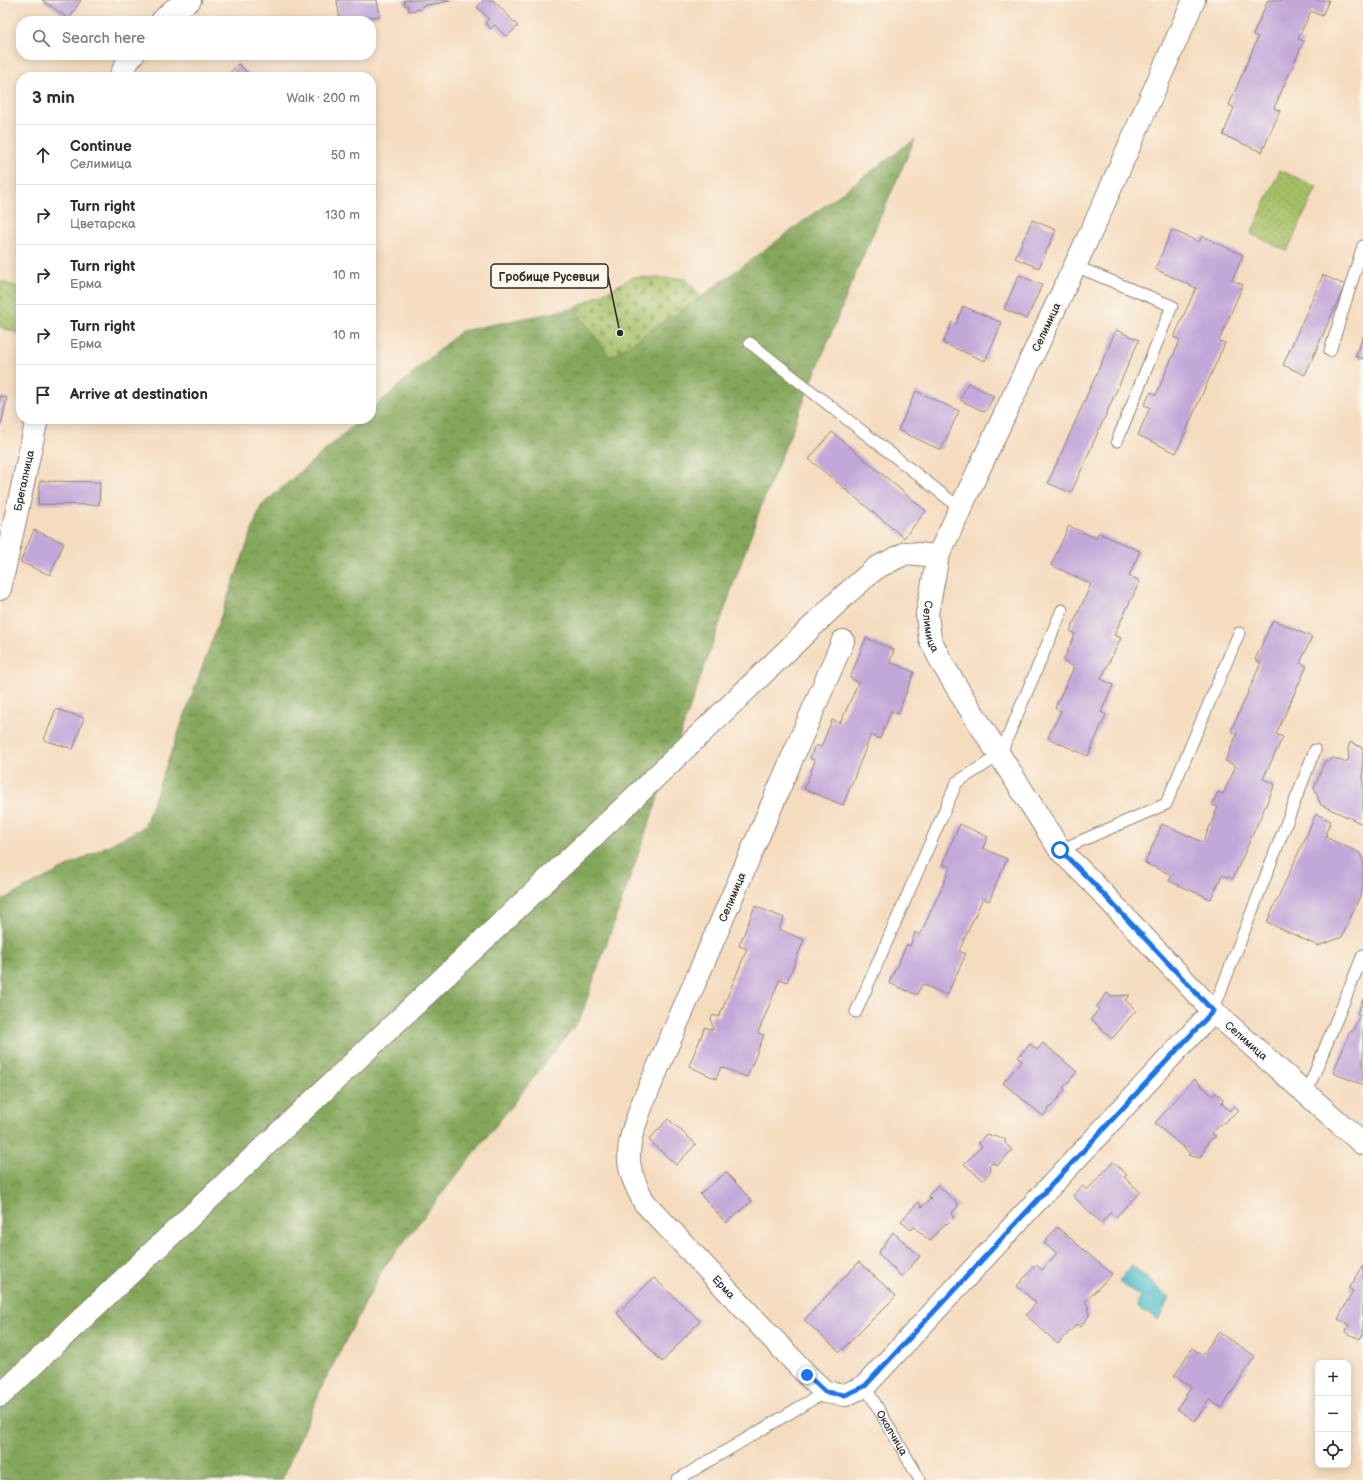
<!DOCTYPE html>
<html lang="en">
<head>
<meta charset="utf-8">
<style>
  body { margin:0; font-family:"Balsamiq Sans",sans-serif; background:#f2f2f3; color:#2b2b33 }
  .controls { position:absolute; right:12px; bottom:12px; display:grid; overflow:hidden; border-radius:8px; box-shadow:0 2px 10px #0003 }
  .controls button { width:36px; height:36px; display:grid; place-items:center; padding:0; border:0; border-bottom:1px solid #e1e1e2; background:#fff; color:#2b2b33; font:20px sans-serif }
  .stop { position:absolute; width:12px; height:12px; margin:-9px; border:3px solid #1a73e8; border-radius:50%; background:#fff }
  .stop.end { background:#1a73e8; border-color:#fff; box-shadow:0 1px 4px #0008 }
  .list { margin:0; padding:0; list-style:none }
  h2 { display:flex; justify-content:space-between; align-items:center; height:52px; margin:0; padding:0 16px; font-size:17px }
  h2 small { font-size:13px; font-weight:400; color:#7c7c81 }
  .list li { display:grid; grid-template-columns:26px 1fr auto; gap:12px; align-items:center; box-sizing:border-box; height:60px; padding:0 16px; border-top:1px solid #e1e1e2 }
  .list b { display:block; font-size:15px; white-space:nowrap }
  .list p { margin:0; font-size:13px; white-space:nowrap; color:#7c7c81 }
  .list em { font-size:13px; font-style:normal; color:#7c7c81 }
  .icon { flex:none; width:22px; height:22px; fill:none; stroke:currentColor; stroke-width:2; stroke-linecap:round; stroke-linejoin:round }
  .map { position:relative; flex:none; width:1363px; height:1480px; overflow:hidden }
  .search { position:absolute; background:#fff; box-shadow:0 2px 10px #0003; left:16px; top:16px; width:360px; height:44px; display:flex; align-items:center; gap:10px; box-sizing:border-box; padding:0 14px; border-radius:16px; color:#7c7c81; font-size:15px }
  .panel { position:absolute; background:#fff; box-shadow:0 2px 10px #0003; left:16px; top:72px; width:360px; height:352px; border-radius:16px }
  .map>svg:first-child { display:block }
  .forest { fill:url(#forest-crowns); stroke:#576842 }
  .cemetery { fill:url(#cemetery-stones); stroke:#687548 }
  .park { fill:url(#park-dots); stroke:#687548 }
  .water { fill:#50bec8; stroke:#3e747a }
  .building { fill:#c2a7d9 }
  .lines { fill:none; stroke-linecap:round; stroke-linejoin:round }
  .service-casing { stroke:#908475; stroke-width:13 }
  .minor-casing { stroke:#908475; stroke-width:24 }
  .service { stroke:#fff; stroke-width:11 }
  .minor { stroke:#fff; stroke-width:22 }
  .route { stroke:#1a73e8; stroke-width:5 }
  .labels { text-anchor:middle; stroke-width:3; stroke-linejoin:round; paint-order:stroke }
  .street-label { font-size:11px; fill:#2b2b2b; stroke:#fbf7ec }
  .leader { fill:none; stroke:#2b2b2b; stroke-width:1.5 }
  .callout-dot { fill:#2b2b2b; stroke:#fbf7ec; stroke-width:1.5 }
  .callout { fill:#fbf7ec; stroke:#2b2b2b; stroke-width:1.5 }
  .callout-label { font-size:12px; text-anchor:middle; font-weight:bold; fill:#2b2b2b }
</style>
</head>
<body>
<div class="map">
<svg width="1363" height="1480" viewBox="0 0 1363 1480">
  <defs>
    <pattern id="forest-crowns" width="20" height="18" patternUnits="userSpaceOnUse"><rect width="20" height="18" fill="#83a65a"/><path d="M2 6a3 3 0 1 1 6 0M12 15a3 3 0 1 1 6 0" fill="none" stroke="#6b874b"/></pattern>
    <pattern id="cemetery-stones" width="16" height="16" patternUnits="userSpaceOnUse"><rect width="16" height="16" fill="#a4bf65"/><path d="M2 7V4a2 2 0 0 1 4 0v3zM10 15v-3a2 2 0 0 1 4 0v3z" fill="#869b53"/></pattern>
    <pattern id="park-dots" width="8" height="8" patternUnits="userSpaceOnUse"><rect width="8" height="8" fill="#a4bf65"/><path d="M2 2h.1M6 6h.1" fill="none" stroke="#869b53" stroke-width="1.8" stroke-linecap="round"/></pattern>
  </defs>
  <rect width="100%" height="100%" fill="#fbf7ec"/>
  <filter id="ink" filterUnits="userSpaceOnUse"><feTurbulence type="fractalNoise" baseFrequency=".025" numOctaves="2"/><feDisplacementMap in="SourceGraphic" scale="8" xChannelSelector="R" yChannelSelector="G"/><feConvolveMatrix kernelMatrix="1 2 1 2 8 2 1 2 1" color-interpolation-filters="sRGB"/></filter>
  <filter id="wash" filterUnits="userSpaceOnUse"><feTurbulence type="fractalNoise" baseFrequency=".012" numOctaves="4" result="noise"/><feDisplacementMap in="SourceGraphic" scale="16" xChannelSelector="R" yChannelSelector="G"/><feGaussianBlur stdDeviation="0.9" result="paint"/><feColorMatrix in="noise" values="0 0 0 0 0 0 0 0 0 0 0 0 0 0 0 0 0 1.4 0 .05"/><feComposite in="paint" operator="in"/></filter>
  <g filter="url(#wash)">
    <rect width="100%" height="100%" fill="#f5dcbf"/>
    <path class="forest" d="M915,139L859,265L760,509L580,1019L384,1267L323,1384L282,1480H0V901L144,827L261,506L361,419H371V410L461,331L575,308L610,358L701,297Z"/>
    <path class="cemetery" d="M634,277L686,279L701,297L610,358L575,308Z"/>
    <g class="park">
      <path d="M1280,170L1317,187L1287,251L1251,234Z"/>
      <path d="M0,281L21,288V334L0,327Z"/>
    </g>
    <path class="water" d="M1132,1265L1169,1298L1158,1320L1148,1313L1142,1312L1138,1308V1301L1141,1297L1119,1281Z"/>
    <g id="blocks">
      <g class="building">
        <path d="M42,0H81L69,19Z"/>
        <path d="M337,0H377L380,16L340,21Z"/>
        <path d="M404,0H449L450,1L422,6V9L409,11L408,5L405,6Z"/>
        <path d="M484,0H493L518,26L506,37L495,25L491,29L485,22L489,19L477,7Z"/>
        <path d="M1268,0H1329L1322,16L1311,11L1298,39L1304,41L1274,108L1280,111L1262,152L1223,135L1234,108L1229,105L1258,37L1253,35Z"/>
        <path d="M238,64L253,77H226Z"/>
        <path d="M1032,220L1056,230L1039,268L1015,258Z"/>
        <path d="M1172,230L1199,242L1202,236L1243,255L1232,280L1243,285L1219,341L1225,343L1176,453L1138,435L1150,407L1144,405L1151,392L1156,395L1168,367L1180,340L1174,337L1196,288L1155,269Z"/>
        <path d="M1019,275L1042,285L1027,319L1004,309Z"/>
        <path d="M1323,275L1345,285L1305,375L1283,365Z"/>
        <path d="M963,306L1002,323L985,361L943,343L952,322L956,324Z"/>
        <path d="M1116,330L1139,340L1071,493L1048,483Z"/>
        <path d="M1363,337V359L1355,356Z"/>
        <path d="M968,383L994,396L985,412L960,400Z"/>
        <path d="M916,391L959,411L941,450L898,430Z"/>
        <path d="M0,396L7,398L1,425H0Z"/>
        <path d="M832,432L926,511L904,538L809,459Z"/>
        <path d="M40,481L100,482L99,505L38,504Z"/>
        <path d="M1069,526L1096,538L1098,533L1140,551L1129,576L1140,581L1114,635L1121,638L1101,679L1113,685L1101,712L1106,715L1088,756L1048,738L1061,711L1055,708L1074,667L1063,661L1075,634L1070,631L1091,584L1051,565Z"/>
        <path d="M34,530L64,543L50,575L20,562Z"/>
        <path d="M1273,620L1312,637L1300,663L1307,666L1276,734L1283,737L1263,779L1275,784L1233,879L1222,875L1211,899L1169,881L1172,875L1145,863L1162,824L1203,842L1218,807L1212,805L1218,792L1223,794L1236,766L1225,761L1237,734L1231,731L1261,663L1255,660Z"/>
        <path d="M866,638L894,650L890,662L914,672L898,714L891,711L880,739L871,735L843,805L804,789L815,761L810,758L815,745L821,747L832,720L840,723L853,695L858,682L850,678Z"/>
        <path d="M56,709L84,718L73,749L44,740Z"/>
        <path d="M1350,742L1363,748V824L1321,805L1314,788L1325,761L1334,758L1344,762L1349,760L1348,749Z"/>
        <path d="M1316,814L1331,821L1326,832L1327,838L1360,853L1363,861V889L1342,937L1318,946L1267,922Z"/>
        <path d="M960,824L988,837L983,848L1007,859L989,901L983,898L959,951L966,954L947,995L922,984L917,995L889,983L907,944L910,946L915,932L920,935L945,880L950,867L942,864Z"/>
        <path d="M755,906L784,918L779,929L804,940L787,982L780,979L758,1033L764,1035L747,1077L721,1067L716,1079L689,1066L705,1027L713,1030L711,1019L713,1015L719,1017L747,949L739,946Z"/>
        <path d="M1107,993L1111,996L1130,995L1125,1000L1136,1010L1112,1039L1091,1019L1099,1009L1096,1007Z"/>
        <path d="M1363,999V1085L1333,1073L1350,1031L1352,1032L1360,1015L1357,1014Z"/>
        <path d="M1043,1043L1077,1072L1063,1088L1065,1090L1043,1116L1003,1083L1022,1061L1018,1057L1030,1044L1037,1050Z"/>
        <path d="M1194,1079L1213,1096L1216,1093L1223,1099L1222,1104L1230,1111L1234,1106L1239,1110L1211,1133L1216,1136L1208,1142L1200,1158L1188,1155L1190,1153L1155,1123Z"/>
        <path d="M668,1119L696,1144L676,1165L649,1140Z"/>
        <path d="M986,1134L1005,1139V1143L1012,1150L998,1165L991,1163L989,1166L991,1171L983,1180L964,1164L982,1146L978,1143Z"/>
        <path d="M1113,1162L1127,1175L1124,1177L1140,1192L1115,1218L1110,1213L1101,1223L1073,1196L1082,1186L1087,1190Z"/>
        <path d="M726,1172L752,1201L726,1223L700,1194Z"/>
        <path d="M938,1185L959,1205L951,1214L954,1217L947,1224L946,1223L930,1241L914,1227L911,1230L901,1221L918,1202L922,1207L931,1198L928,1196Z"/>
        <path d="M1057,1227L1112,1274L1085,1302L1088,1305L1089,1316L1080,1327L1077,1324L1058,1344L1026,1315L1036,1303L1017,1286L1036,1265L1042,1270L1057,1253L1044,1243Z"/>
        <path d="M893,1232L920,1256L902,1277L878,1253Z"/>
        <path d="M859,1262L896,1296L840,1352L804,1320Z"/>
        <path d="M1363,1266V1336L1362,1335L1360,1339L1345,1332L1349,1325L1338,1319L1353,1291L1349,1289Z"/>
        <path d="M654,1278L700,1321L662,1362L617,1313Z"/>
        <path d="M1218,1332L1255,1356L1222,1408L1209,1400L1195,1421L1177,1409L1191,1387L1174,1376L1192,1348L1203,1355Z"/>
      </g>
    </g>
  </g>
  <g filter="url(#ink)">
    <use href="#blocks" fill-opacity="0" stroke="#908475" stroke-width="1"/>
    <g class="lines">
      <defs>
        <g id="service">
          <path d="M1075,266L1172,306L1117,441"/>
          <path d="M750,343L960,508"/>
          <path d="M1330,351L1363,246"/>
          <path d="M1060,850L1166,804L1239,633"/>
          <path d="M1213,1011L1315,750"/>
          <path d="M856,1012L957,782L1000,755L1062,610"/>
          <path d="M1306,1094L1363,955"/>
          <path id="s1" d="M865,1386L920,1480"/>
          <path d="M677,1480L825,1392"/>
        </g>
        <g id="minor">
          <path id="s2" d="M1194,0L1096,221L938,556L927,614L930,639L942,663L965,701L1060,850L1092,882L1213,1011L1363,1144"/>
          <path d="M162,21L172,11L190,0"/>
          <path d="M120,77L128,61L133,55"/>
          <path id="s3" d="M0,589L37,419"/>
          <path id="s4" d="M843,641L643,1102C637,1119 629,1137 629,1155C628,1171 637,1188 644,1202L807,1375L825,1392L845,1395L865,1386L1213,1011"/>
          <path d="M0,1396L618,813L845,595L876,568L906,553L938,556"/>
        </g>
      </defs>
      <use href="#service" class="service-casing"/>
      <use href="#minor" class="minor-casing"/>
      <use href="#service" class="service"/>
      <use href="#minor" class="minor"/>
    </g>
  </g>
  <g class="lines" filter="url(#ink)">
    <path class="route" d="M807,1375L825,1392L845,1395L865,1386L1213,1011L1092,882L1060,850"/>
  </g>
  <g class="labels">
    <g class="street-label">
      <text transform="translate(1046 327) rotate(-65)" y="4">Селимица</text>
      <text dy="4" stroke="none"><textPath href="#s3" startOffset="111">Брегалница</textPath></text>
      <text dy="4" stroke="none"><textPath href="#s2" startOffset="684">Селимица</textPath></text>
      <text transform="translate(732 897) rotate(-67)" y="4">Селимица</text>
      <text dy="4" stroke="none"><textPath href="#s2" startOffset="1211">Селимица</textPath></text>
      <text dy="4" stroke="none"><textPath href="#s4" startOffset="724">Ерма</textPath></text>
      <text dy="4" stroke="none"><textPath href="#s1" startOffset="54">Околчица</textPath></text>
    </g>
  </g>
  <path class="leader" d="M620 333L608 276"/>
  <circle class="callout-dot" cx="620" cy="333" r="4"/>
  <rect class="callout" x="491" y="264" width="117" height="24" rx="4"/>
  <g class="callout-label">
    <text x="549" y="281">Гробище Русевци</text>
  </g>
</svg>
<div class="controls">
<button>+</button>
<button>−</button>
<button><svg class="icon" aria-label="locate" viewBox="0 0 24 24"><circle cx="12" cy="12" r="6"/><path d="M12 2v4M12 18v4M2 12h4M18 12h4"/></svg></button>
</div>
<div class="stop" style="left:1060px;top:850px"></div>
<div class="stop end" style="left:807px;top:1375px"></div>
<div class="search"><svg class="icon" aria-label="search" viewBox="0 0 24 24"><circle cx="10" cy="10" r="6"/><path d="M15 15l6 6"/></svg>Search here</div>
<section class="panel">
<h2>3 min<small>Walk · 200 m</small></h2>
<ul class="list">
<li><svg class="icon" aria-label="ahead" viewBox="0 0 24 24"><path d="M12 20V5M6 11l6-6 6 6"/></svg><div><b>Continue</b><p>Селимица</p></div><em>50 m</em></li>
<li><svg class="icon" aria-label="right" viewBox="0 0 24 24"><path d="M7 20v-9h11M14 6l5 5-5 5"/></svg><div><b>Turn right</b><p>Цветарска</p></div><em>130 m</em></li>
<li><svg class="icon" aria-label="right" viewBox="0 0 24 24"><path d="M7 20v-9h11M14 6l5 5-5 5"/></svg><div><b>Turn right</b><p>Ерма</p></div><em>10 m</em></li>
<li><svg class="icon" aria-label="right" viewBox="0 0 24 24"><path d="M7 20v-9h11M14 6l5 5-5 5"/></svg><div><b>Turn right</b><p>Ерма</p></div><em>10 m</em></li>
<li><svg class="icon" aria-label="arrive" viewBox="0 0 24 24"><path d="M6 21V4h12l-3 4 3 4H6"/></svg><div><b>Arrive at destination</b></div></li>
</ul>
</section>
</div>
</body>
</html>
